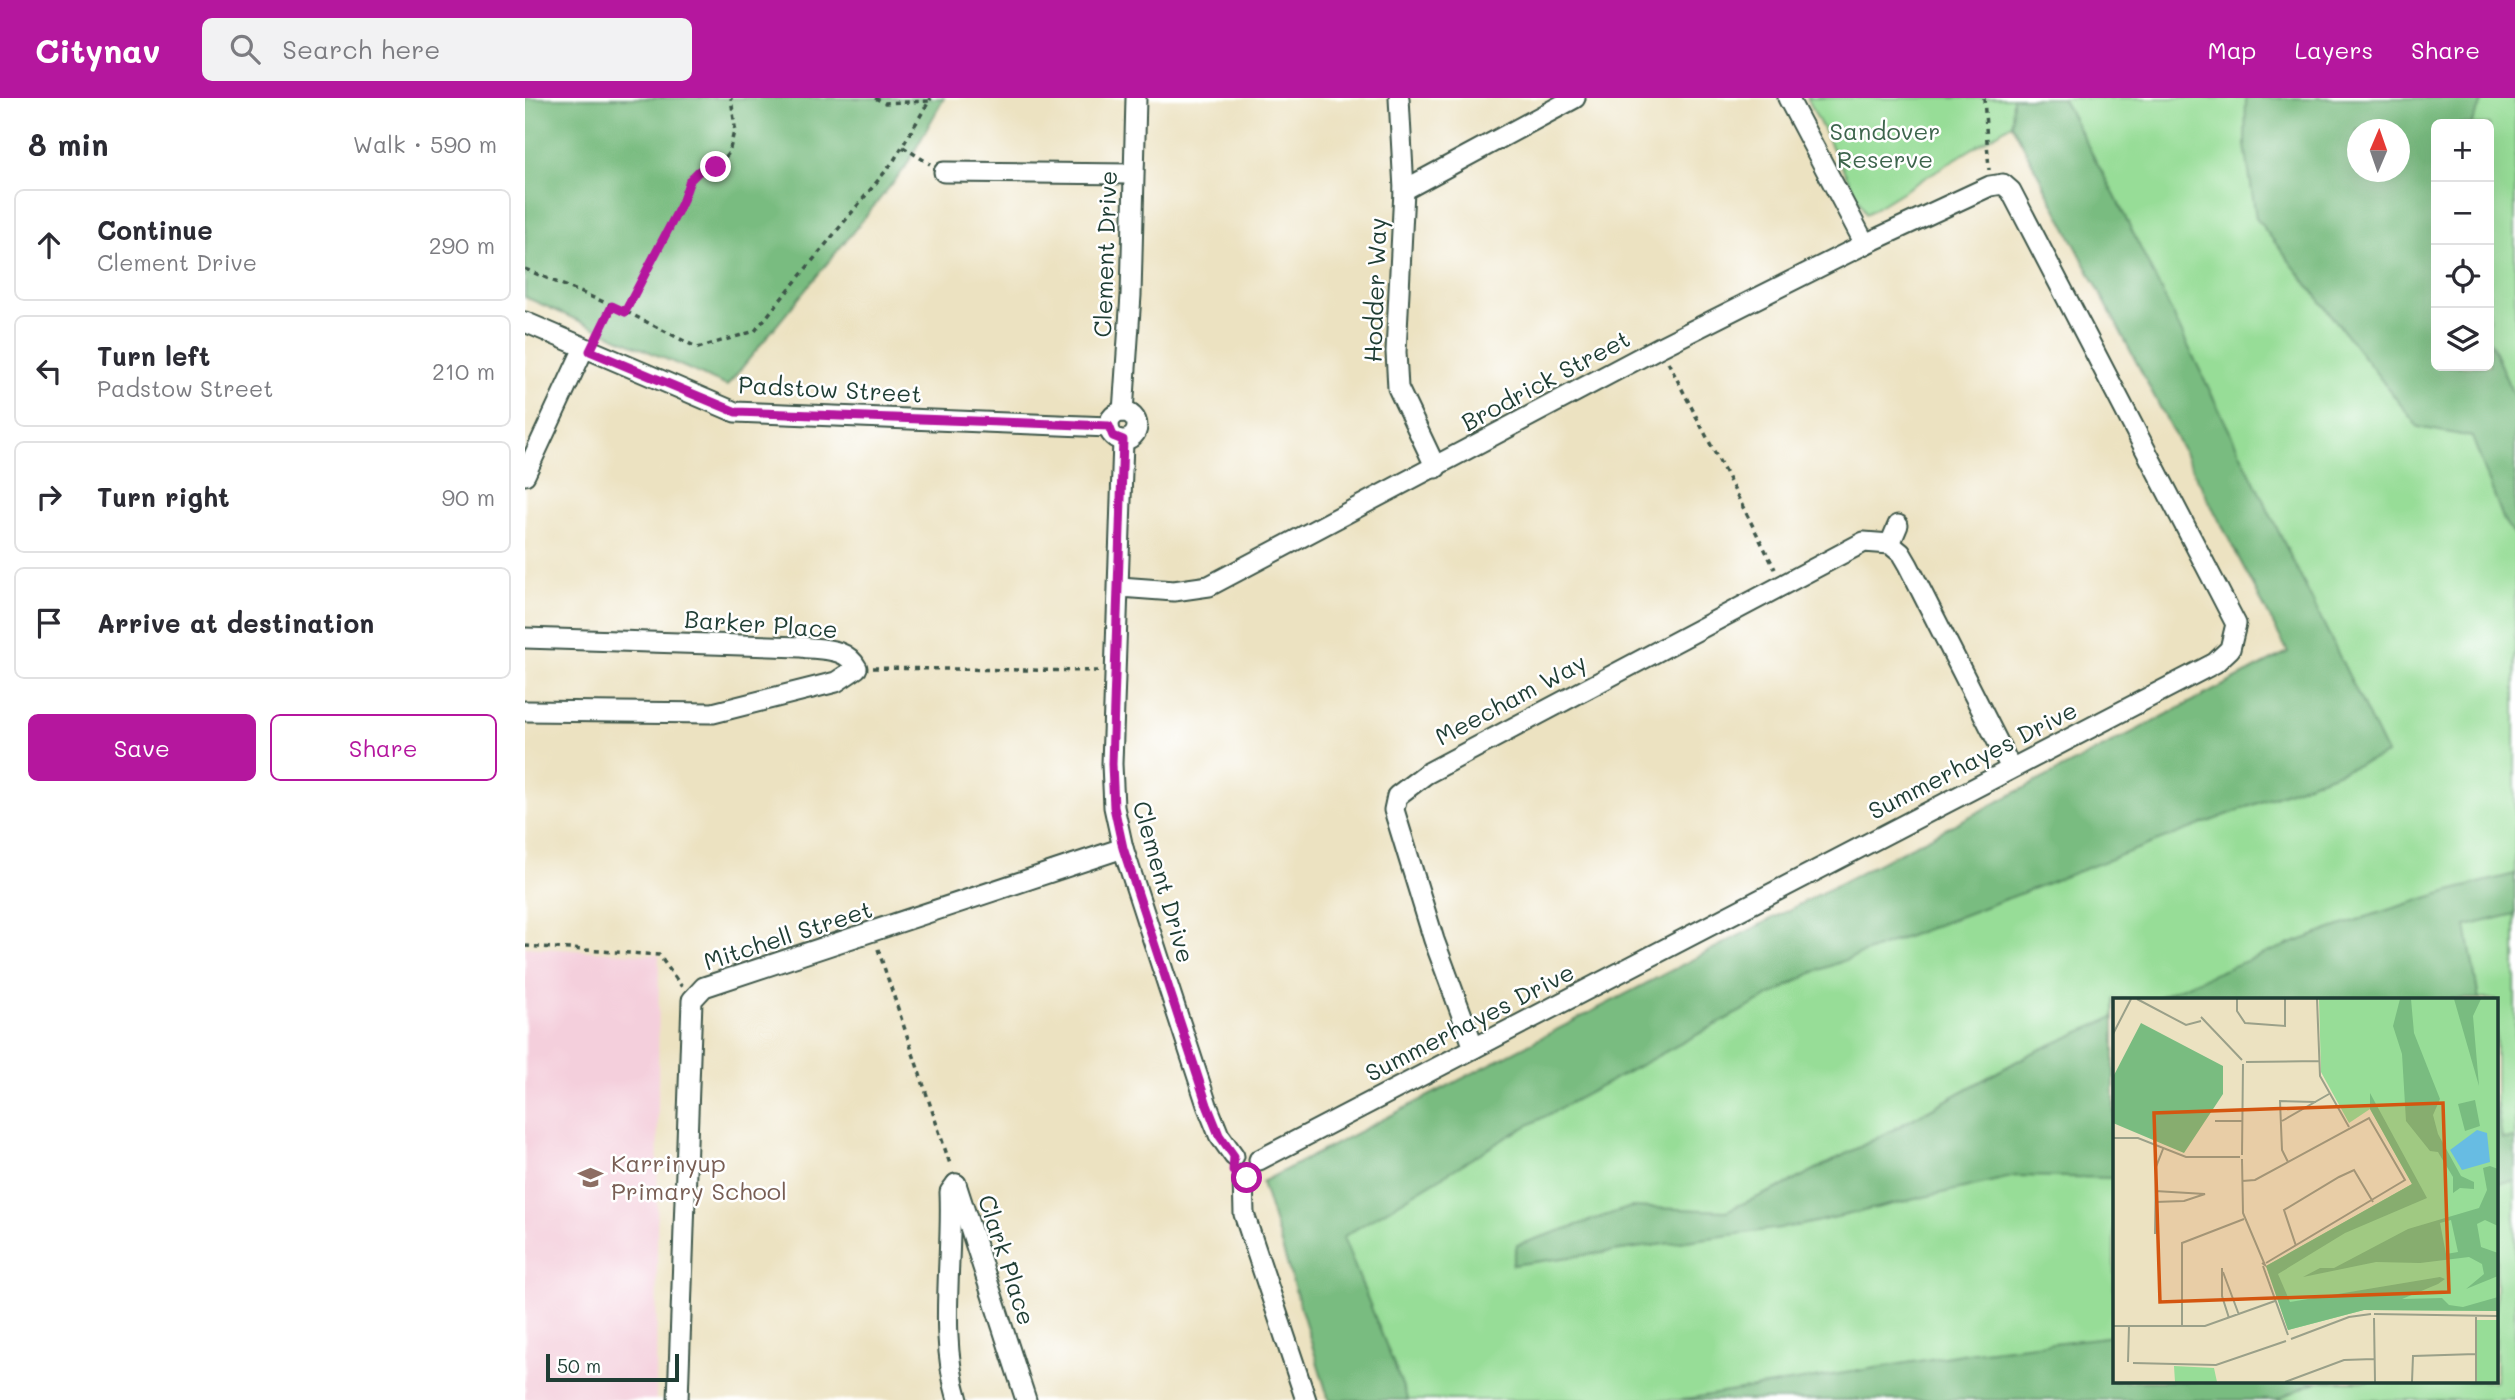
<!DOCTYPE html>
<html lang="en">
<head>
<meta charset="utf-8">
<style>
  body { margin:0; font-family:Mali,sans-serif; background:#f2f2f3; color:#2b2b33 }
  .controls { position:absolute; right:21px; top:21px; display:grid; overflow:hidden; border-radius:10px; box-shadow:0 7px 28px #0002 }
  .controls button { width:63px; height:63px; display:grid; place-items:center; padding:0; border:0; border-bottom:2px solid #e1e1e2; background:#fff; color:#2b2b33; font:35px sans-serif }
  .compass { position:absolute; left:1822px; top:21px; width:63px; height:63px; border-radius:50%; background:#fff; box-shadow:0 7px 28px #0002; rotate:2deg }
  .scale { position:absolute; left:21px; bottom:18px; width:133px; box-sizing:border-box; padding-left:7px; border:4px solid #1f3d34; border-top:0; font-size:19px; line-height:24px; white-space:nowrap; color:#1f3d34; -webkit-text-stroke:5px #fff; paint-order:stroke }
  .stop { position:absolute; width:21px; height:21px; margin:-16px; border:5px solid #b5179e; border-radius:50%; background:#fff }
  .stop.end { background:#b5179e; border-color:#fff; box-shadow:0 2px 7px #0008 }
  .list { margin:0; padding:0; list-style:none }
  h2 { display:flex; justify-content:space-between; align-items:center; height:91px; margin:0; padding:0 28px; font-size:30px }
  h2 small { font-size:23px; font-weight:400; color:#7c7c81 }
  .list li { display:grid; grid-template-columns:46px 1fr auto; gap:21px; align-items:center; box-sizing:border-box; height:112px; margin:0 14px 14px; padding:0 14px; border:2px solid #e1e1e2; border-radius:10px }
  .list b { display:block; font-size:26px; white-space:nowrap }
  .list p { margin:0; font-size:23px; white-space:nowrap; color:#7c7c81 }
  .list em { font-size:23px; font-style:normal; color:#7c7c81 }
  .actions { display:flex; gap:14px; padding:21px 28px }
  .actions a { flex:1; padding:16px 0; border:2px solid #b5179e; border-radius:10px; text-align:center; font-size:24px; color:#b5179e }
  .actions .main { background:#b5179e; color:#fff }
  .icon { flex:none; width:38px; height:38px; fill:none; stroke:currentColor; stroke-width:2; stroke-linecap:round; stroke-linejoin:round }
  .map { position:relative; flex:none; width:1990px; height:1302px; overflow:hidden }
  header { display:flex; align-items:center; gap:42px; box-sizing:border-box; height:98px; padding:0 35px; background:#b5179e; color:#fff }
  header strong { font-size:33px }
  nav { display:flex; gap:38px; margin-inline-start:auto; font-size:24px }
  .search { width:490px; height:63px; background:#f2f2f3; display:flex; align-items:center; gap:18px; box-sizing:border-box; padding:0 24px; border-radius:10px; color:#7c7c81; font-size:26px }
  main { display:flex }
  aside { flex:1; background:#fff }
  .map>svg:first-child { display:block }
  .built { fill:#f4cfdc }
  .green { fill:#97dd97; stroke:#5b8d66; stroke-width:2; fill-rule:evenodd }
  .forest { fill:#79bc80; stroke:#4c7c5a; stroke-width:2; fill-rule:evenodd }
  .lines { fill:none; stroke-linecap:round; stroke-linejoin:round }
  .minor-casing { stroke:#3e5649; stroke-width:23 }
  .path { stroke:#3e5649; stroke-width:3.5; stroke-dasharray:5 5; stroke-linecap:butt }
  .minor { stroke:#fff; stroke-width:19 }
  .route { stroke:#b5179e; stroke-width:9 }
  .labels { text-anchor:middle; stroke-width:5; stroke-linejoin:round; paint-order:stroke }
  .park-label { font-size:24px; fill:#3d654d; stroke:#fff }
  .street-label { font-size:24px; fill:#1f3d34; stroke:#fff }
  .education-label { font-size:24px; fill:#785e54; stroke:#fff; text-anchor:start }
  .inset-road { fill:none; stroke:#9aa089; stroke-width:2 }
  .view { fill:#d45610; fill-opacity:0.15; stroke:#d45610; stroke-width:3.5 }
  .inset-edge { fill:none; stroke:#1f3d34; stroke-width:3.5 }
</style>
</head>
<body>
<header>
<strong>Citynav</strong>
<div class="search"><svg class="icon" aria-label="search" viewBox="0 0 24 24"><circle cx="10" cy="10" r="6"/><path d="M15 15l6 6"/></svg>Search here</div>
<nav><a>Map</a><a>Layers</a><a>Share</a></nav>
</header>
<main>
<aside>
<h2>8 min<small>Walk · 590 m</small></h2>
<ul class="list">
<li><svg class="icon" aria-label="ahead" viewBox="0 0 24 24"><path d="M12 20V5M6 11l6-6 6 6"/></svg><div><b>Continue</b><p>Clement Drive</p></div><em>290 m</em></li>
<li><svg class="icon" aria-label="left" viewBox="0 0 24 24"><path d="M17 20v-9H6M10 6l-5 5 5 5"/></svg><div><b>Turn left</b><p>Padstow Street</p></div><em>210 m</em></li>
<li><svg class="icon" aria-label="right" viewBox="0 0 24 24"><path d="M7 20v-9h11M14 6l5 5-5 5"/></svg><div><b>Turn right</b></div><em>90 m</em></li>
<li><svg class="icon" aria-label="arrive" viewBox="0 0 24 24"><path d="M6 21V4h12l-3 4 3 4H6"/></svg><div><b>Arrive at destination</b></div></li>
</ul>
<div class="actions"><a class="main">Save</a><a>Share</a></div>
</aside>
<div class="map">
<svg width="1990" height="1302" viewBox="0 0 1990 1302">
  <rect width="100%" height="100%" fill="#fff"/>
  <filter id="ink" filterUnits="userSpaceOnUse"><feTurbulence type="fractalNoise" baseFrequency=".0143" numOctaves="2"/><feDisplacementMap in="SourceGraphic" scale="14" xChannelSelector="R" yChannelSelector="G"/><feConvolveMatrix kernelMatrix="1 2 1 2 8 2 1 2 1" color-interpolation-filters="sRGB"/></filter>
  <filter id="wash" filterUnits="userSpaceOnUse"><feTurbulence type="fractalNoise" baseFrequency=".00686" numOctaves="4" result="noise"/><feDisplacementMap in="SourceGraphic" scale="28" xChannelSelector="R" yChannelSelector="G"/><feGaussianBlur stdDeviation="1.57" result="paint"/><feColorMatrix in="noise" values="0 0 0 0 0 0 0 0 0 0 0 0 0 0 0 0 0 1.4 0 .05"/><feComposite in="paint" operator="in"/></filter>
  <g filter="url(#wash)">
    <rect width="100%" height="100%" fill="#ece2c1"/>
    <path class="built" d="M0,849L134,857L131,1302H0Z"/>
    <path class="green" d="M1282,0H1990V1302H804L737,1084L1763,554L1487,26L1341,116ZM1911,26H1964V268H1911ZM1832,32H1874V74H1832ZM1589,901H1971V1283H1589Z"/>
    <g class="forest">
      <path d="M0,0H419L380,70L202,288L0,199Z"/>
      <path d="M1488,0H1537L1590,98L1862,656L1289,874L987,1036L818,1139L883,1302H804L737,1084L1763,554L1487,26Z"/>
      <path d="M1721,0H1959L1946,26H1911V268H1964V241L1990,301V438L1979,423L1947,339L1893,329L1731,120L1720,47ZM1832,32H1874V74H1832Z"/>
      <path d="M1990,776V816L1941,828L1954,901H1629C1745,851 1867,805 1990,776Z"/>
      <path d="M1589,919V1080L1491,1078L1277,1127L987,1167L992,1147L1106,1109L1201,1113L1258,1088L1362,1035L1505,956Z"/>
      <path d="M1971,1001L1977,1041L1990,1040V1083L1971,1085Z"/>
      <path d="M1589,1238V1283H1793L1751,1302H1154L1449,1254Z"/>
    </g>
  </g>
  <g filter="url(#ink)">
    <g class="lines">
      <defs>
        <g id="minor">
          <path d="M874,0L879,92L871,254L873,290L911,370"/>
          <path d="M1263,0L1340,146"/>
          <path d="M419,74L608,76"/>
          <path d="M879,92L1050,0"/>
          <path d="M0,224L210,314L584,329"/>
          <circle cx="598" cy="328" r="14"/>
          <path d="M598,314L606,197L611,0"/>
          <path d="M598,343L587,666L589,709L598,750L682,1007L694,1037L709,1058"/>
          <path d="M0,377L59,250"/>
          <path d="M1365,446L1373,427"/>
          <path d="M595,489L649,493L684,488L1135,249L1340,146L1465,88L1478,86L1486,93L1711,526L1705,551L1690,565L734,1062"/>
          <path d="M0,540L276,549C298,552 321,549 332,570L311,584L188,615L0,613"/>
          <path d="M949,950L909,842L869,712L872,698L901,676L1339,444L1365,446L1376,455L1383,467L1486,670"/>
          <path d="M718,1080L719,1116L781,1302"/>
          <path d="M431,1086L501,1302"/>
          <path d="M431,1086L425,1094C428,1163 413,1235 433,1302"/>
          <path d="M153,1302L167,902L179,889L598,750"/>
        </g>
      </defs>
      <use href="#minor" class="minor-casing"/>
      <g class="path">
        <path d="M350,0L360,5L404,3"/>
        <path d="M1459,0L1464,72"/>
        <path d="M378,49L405,66"/>
        <path d="M0,171L100,213L173,250L230,233L368,64L406,0"/>
        <path d="M100,213L157,105L165,82L174,73L191,69L204,55L210,29L206,0"/>
        <path d="M72,238L87,208"/>
        <path d="M1143,264L1250,471"/>
        <path d="M348,570L575,573"/>
        <path d="M0,848L134,857L157,889"/>
        <path d="M353,851L426,1069"/>
      </g>
      <use href="#minor" class="minor"/>
    </g>
  </g>
  <g class="lines" filter="url(#ink)">
    <path class="route" d="M191,69L174,73L165,82L157,105L100,214L87,208L65,253L211,314L584,328L588,338L598,342L587,666L589,709L598,750L682,1007L694,1037L709,1058L708,1073L714,1079L722,1080"/>
  </g>
  <defs>
    <symbol id="school-bare" viewBox="-9 -9 18 18"><path d="M0-5L7-2L0 1L-7-2ZM-4 1L0 2.5L4 1V4Q0 6-4 4Z" fill="#8d6e63" stroke="#fff" stroke-width="2.5" paint-order="stroke"/></symbol>
  </defs>
  <g fill-rule="evenodd">
    <use href="#school-bare" x="48" y="1062" width="35" height="35"/>
  </g>
  <g class="labels">
    <g class="park-label">
      <text x="1360" y="42">Sandover<tspan x="1360" dy="28">Reserve</tspan></text>
    </g>
    <g class="street-label">
      <text transform="translate(581 156) rotate(-88)" y="8">Clement Drive</text>
      <text transform="translate(851 192) rotate(-88)" y="8">Hodder Way</text>
      <text transform="translate(1021 283) rotate(-28)" y="8">Brodrick Street</text>
      <text transform="translate(305 292) rotate(3)" y="8">Padstow Street</text>
      <text transform="translate(236 527) rotate(4)" y="8">Barker Place</text>
      <text transform="translate(986 602) rotate(-28)" y="8">Meecham Way</text>
      <text transform="translate(1448 663) rotate(-27)" y="8">Summerhayes Drive</text>
      <text transform="translate(638 784) rotate(74)" y="8">Clement Drive</text>
      <text transform="translate(263 838) rotate(-18)" y="8">Mitchell Street</text>
      <text transform="translate(945 925) rotate(-27)" y="8">Summerhayes Drive</text>
      <text transform="translate(481 1162) rotate(72)" y="8">Clark Place</text>
    </g>
    <g class="education-label">
      <text x="86" y="1074">Karrinyup<tspan x="86" dy="28">Primary School</tspan></text>
    </g>
  </g>
  <g transform="translate(1588 900)">
    <rect width="385" height="385" fill="#ece2c1"/>
    <path d="M206,1H385V313L251,312L175,332L153,268L299,186L257,111L236,125L208,74ZM364,322H385V384H364ZM61,368L101,370L104,384H62Z" fill="#97dd97"/>
    <path d="M287,1H298L301,35L327,101L320,117L325,136L348,178L361,184V191L347,190L340,195V179L325,154L317,153L293,123L289,56L280,28ZM341,1H368L360,18L366,88ZM28,25L110,68V96L71,155L0,125V79ZM257,95L314,200L232,235L165,276L177,304L327,279L332,281L325,286L289,301L329,300L336,307L350,309L385,299V313L251,312L175,332L153,268L299,186L257,111ZM362,102L367,128L352,133L345,106ZM377,168L385,171V228L372,222L364,226L368,249L385,255V278L353,291L371,276L369,266L356,259L307,265L263,264L190,279L207,270H221L295,231L366,210L374,192L370,170ZM338,222L345,254L333,256L327,225Z" fill="#79bc80" fill-rule="evenodd"/>
    <path d="M364,132L374,135L377,164L349,172L337,152Z" fill="#67bce3"/>
    <path class="inset-road" d="M24,1L73,27L88,23M124,1V13L132,25L172,28V1M204,1L207,78L236,129M92,23L88,19L129,62M0,36L18,1M133,64L206,63M102,123H129M169,123L216,96M0,140H25L73,159H127M129,157L130,66M129,161L130,215L152,267L149,265M175,164L169,152L167,103L203,104M0,178V233M129,183L142,182L256,120L292,182L153,265M42,193L92,196L71,203L42,204M42,236L43,169L50,151M183,248L171,212L226,179L241,172L260,204M150,268L175,337M109,270V298L116,320M110,274L126,317M261,316L385,318M363,318V384M261,320L262,384M0,328H92L162,303M69,328V245L131,221M178,341L236,319L258,316M15,364L16,328M20,365L103,367L173,343M172,384L231,362L261,361M299,384L300,358L363,356"/>
    <path class="view" d="M330,105L336,294L47,304L41,115Z"/>
    <rect width="385" height="385" class="inset-edge"/>
  </g>
</svg>
<div class="controls">
<button>+</button>
<button>−</button>
<button><svg class="icon" aria-label="locate" viewBox="0 0 24 24"><circle cx="12" cy="12" r="6"/><path d="M12 2v4M12 18v4M2 12h4M18 12h4"/></svg></button>
<button><svg class="icon" aria-label="layers" viewBox="0 0 24 24"><path d="M12 4l9 5-9 5-9-5zM3 14l9 5 9-5"/></svg></button>
</div>
<svg class="compass" viewBox="-18 -18 36 36"><path d="M0-13l5 13h-10z" fill="#e53935"/><path d="M0 13l5-13h-10z" fill="#7c7c81"/></svg>
<div class="scale">50 m</div>
<div class="stop" style="left:722px;top:1080px"></div>
<div class="stop end" style="left:191px;top:69px"></div>
</div>
</main>
</body>
</html>
